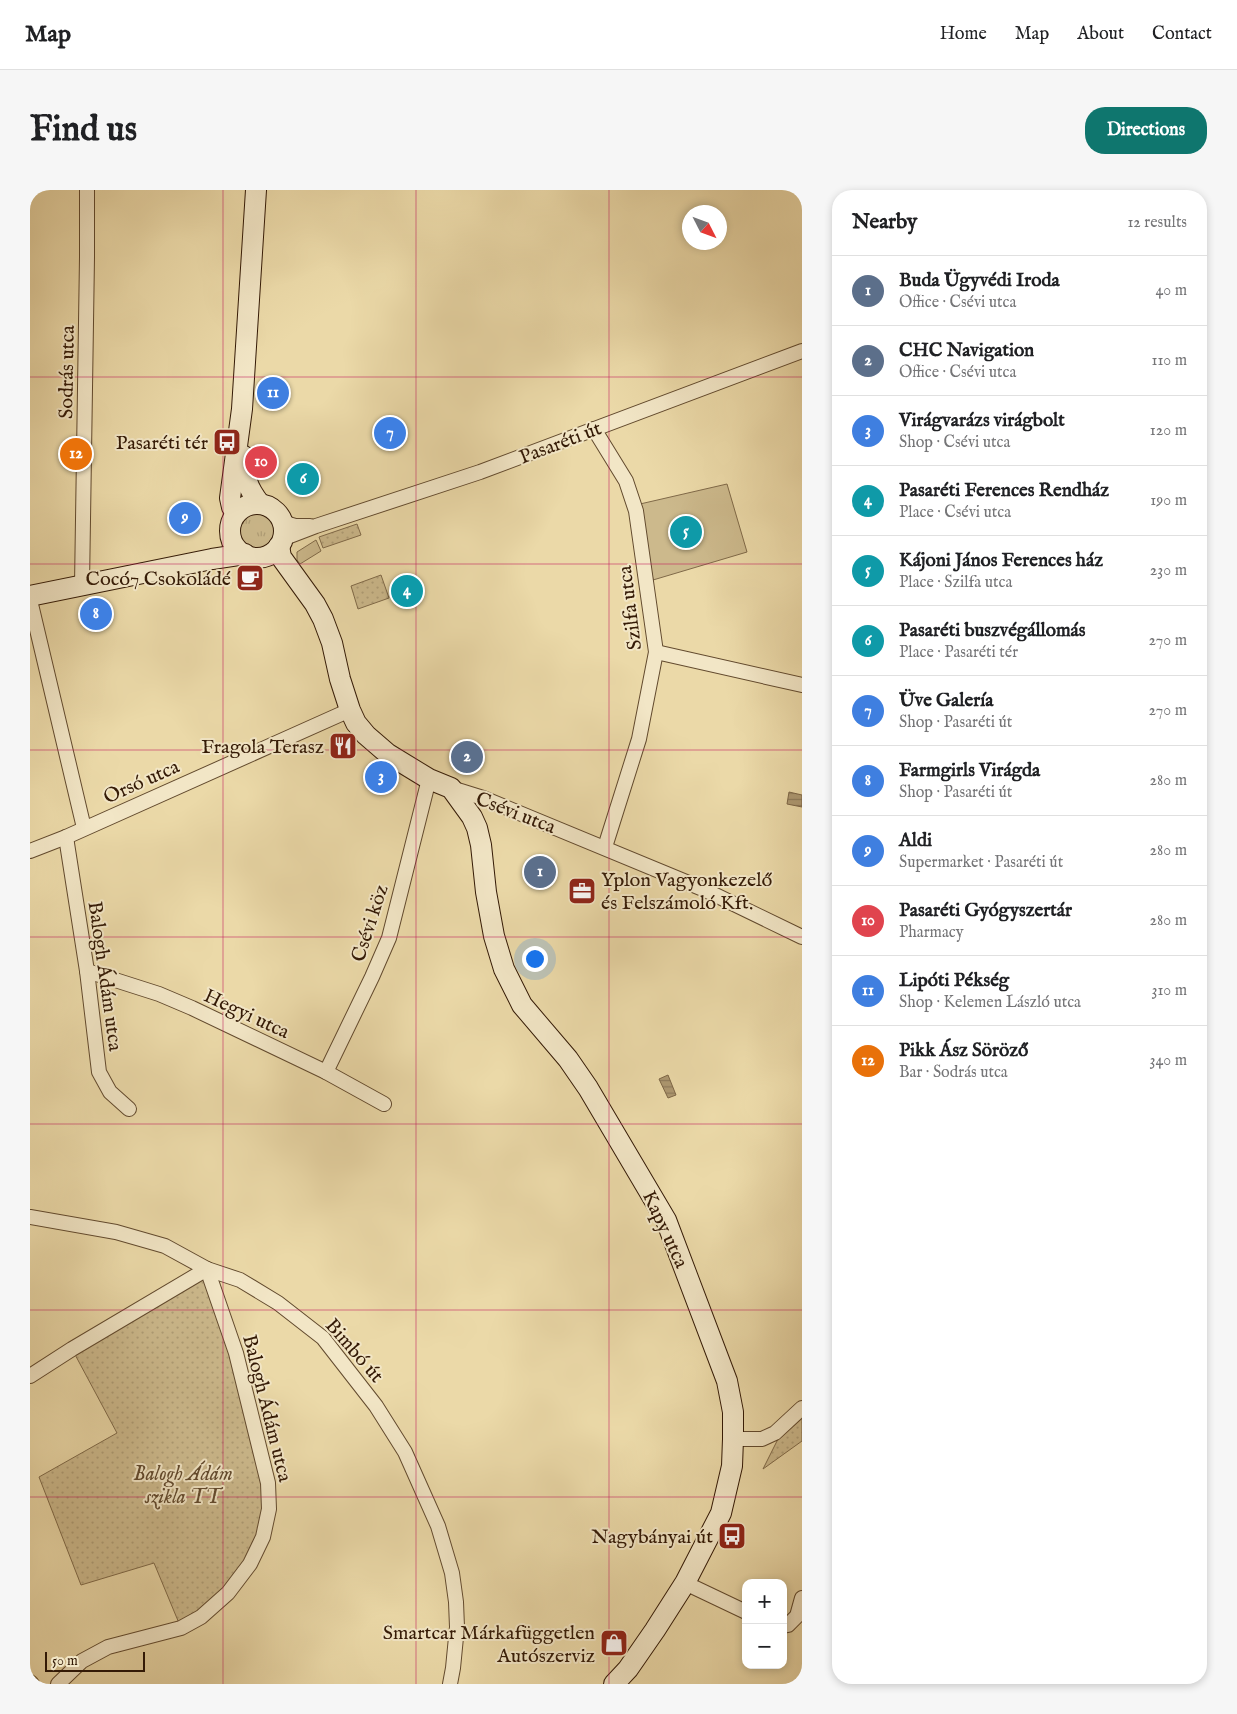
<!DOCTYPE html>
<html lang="en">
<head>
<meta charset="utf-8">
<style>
  body { margin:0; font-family:"IM FELL English",serif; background:#f6f6f6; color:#202124 }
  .controls { position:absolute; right:15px; bottom:15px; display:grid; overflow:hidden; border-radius:10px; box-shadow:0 2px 8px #0003 }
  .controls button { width:45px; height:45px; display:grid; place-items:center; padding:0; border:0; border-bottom:1px solid #e0e0e0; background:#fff; color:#202124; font:25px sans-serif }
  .compass { position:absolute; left:652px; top:15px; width:45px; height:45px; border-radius:50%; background:#fff; box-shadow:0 2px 8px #0003; rotate:132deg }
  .scale { position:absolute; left:15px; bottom:12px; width:100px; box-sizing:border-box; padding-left:5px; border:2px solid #341a06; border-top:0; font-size:14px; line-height:18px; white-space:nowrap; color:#341a06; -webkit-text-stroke:4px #f2e6c6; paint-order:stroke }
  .you { position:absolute; left:504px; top:768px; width:18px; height:18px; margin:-12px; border:4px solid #fff; border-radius:50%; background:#1a73e8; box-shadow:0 0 0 8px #1a73e833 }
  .badge { display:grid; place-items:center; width:32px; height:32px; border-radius:50%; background:#0f766e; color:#fff; font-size:16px; font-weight:700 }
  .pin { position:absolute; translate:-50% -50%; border:2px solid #fff; box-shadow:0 1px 5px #0006 }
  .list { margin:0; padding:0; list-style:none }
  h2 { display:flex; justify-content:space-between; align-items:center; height:65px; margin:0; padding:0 20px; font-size:21px }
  h2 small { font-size:16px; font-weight:400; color:#757577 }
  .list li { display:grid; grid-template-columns:32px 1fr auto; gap:15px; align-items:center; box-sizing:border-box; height:70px; padding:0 20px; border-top:1px solid #e0e0e0 }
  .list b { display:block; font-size:19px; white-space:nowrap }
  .list p { margin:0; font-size:16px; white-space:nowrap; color:#757577 }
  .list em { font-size:16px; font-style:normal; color:#757577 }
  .map { position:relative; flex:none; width:772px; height:1494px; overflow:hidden; border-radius:20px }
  header { display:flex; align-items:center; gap:30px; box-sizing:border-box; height:70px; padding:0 25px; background:#fff; border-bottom:1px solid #e0e0e0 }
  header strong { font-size:24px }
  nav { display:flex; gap:28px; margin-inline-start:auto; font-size:18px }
  .intro { display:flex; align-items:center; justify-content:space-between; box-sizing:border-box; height:120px; padding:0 30px }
  h1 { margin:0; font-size:35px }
  .button { padding:12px 22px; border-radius:20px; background:#0f766e; color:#fff; font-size:18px; font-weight:700 }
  main { display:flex; gap:30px; padding:0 30px }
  aside { flex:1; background:#fff; border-radius:20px; box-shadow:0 2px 8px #0003 }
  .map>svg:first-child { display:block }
  .grass { fill:url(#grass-tufts); stroke:#806a49 }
  .park { fill:url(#park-dots); stroke:#806a49 }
  .garden { fill:#ccb98c; stroke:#806a49 }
  .water { fill:url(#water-rules); stroke:#7d6646 }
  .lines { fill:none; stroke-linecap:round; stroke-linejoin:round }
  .street-casing { stroke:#624a2e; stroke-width:16 }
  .secondary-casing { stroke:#341a06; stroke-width:22 }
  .street { stroke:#f2e6c6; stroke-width:14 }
  .secondary { stroke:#f2e6c6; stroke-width:20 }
  .grid { fill:none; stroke:#c2185b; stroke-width:1; stroke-opacity:0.55 }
  .labels { text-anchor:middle; stroke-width:4; stroke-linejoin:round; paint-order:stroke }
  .street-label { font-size:20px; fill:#341a06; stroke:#f2e6c6 }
  .poi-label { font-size:20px; fill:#341a06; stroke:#f2e6c6; text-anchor:end }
  .park-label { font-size:20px; font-style:italic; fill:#624a2e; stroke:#f2e6c6 }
</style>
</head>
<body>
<header>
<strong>Map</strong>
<nav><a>Home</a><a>Map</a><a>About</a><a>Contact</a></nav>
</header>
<div class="intro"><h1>Find us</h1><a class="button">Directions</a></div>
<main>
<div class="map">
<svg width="772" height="1494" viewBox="0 0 772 1494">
  <defs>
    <pattern id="grass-tufts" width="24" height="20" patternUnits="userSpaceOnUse" patternTransform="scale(1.25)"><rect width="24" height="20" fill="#ccb98c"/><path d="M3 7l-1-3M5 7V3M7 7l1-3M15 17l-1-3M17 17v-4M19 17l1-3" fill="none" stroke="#b09e77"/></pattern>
    <pattern id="park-dots" width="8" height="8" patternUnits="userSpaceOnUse" patternTransform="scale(1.25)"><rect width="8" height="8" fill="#ccb98c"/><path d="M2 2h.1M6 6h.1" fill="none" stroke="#b09e77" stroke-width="1.8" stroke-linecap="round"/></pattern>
    <pattern id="water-rules" width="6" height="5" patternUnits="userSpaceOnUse" patternTransform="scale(1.25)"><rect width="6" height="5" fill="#ad9871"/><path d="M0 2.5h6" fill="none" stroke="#8e7b5b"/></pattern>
  </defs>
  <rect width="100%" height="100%" fill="#ebd9a8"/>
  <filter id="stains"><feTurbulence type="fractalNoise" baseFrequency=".004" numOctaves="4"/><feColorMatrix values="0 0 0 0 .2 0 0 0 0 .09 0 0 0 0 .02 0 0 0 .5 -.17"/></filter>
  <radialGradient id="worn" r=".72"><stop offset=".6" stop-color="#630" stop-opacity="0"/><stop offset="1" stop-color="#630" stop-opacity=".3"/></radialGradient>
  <circle class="grass" cx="227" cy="341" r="19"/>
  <g class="park">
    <path d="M327,334L331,345L293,358L289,347Z"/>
    <path d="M351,385L359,408L328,419L321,396Z"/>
    <path d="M177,1079L206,1163L239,1319L220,1374L151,1438L124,1373L51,1395L9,1287L87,1243L42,1159Z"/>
    <path d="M772,1228V1251L733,1279L749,1247Z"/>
  </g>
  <g class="garden">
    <path d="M697,294L717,362L623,390L610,314Z"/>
    <path d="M286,350L291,361L270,374L267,370V362Z"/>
  </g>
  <g class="water">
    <path d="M759,602L772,605V617L757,614Z"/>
    <path d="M638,885L646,905L638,908L629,889Z"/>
  </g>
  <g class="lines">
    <defs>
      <g id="street">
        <path d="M564,239L596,291L606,321L626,462L609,549L575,657"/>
        <path d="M252,332L265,336H280"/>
        <path d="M252,349L286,336L450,282L772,161"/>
        <path d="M52,395L57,67V0"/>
        <path d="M0,410L54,638"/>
        <path d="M626,462L772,495"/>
        <path d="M421,598L453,608L673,699L772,747"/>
        <path d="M36,647L57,781L69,882L80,902L99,919"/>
        <path d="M0,661L36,647L320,520"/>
        <path d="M57,781L129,804L162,818L296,882L354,914"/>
        <path d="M296,882L342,787L359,748L399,589"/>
        <path d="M0,1027L86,1042L135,1056L177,1079L210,1090L248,1113L293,1148L346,1216L375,1262L408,1336L422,1383L426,1412L427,1437L423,1478L420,1494"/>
        <path d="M0,1186L42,1159L177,1079"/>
        <path d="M703,1249H732L745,1243L772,1218"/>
        <path d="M655,1393L716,1422"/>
        <path d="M753,1436L758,1435L767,1426L772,1408"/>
        <path d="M0,1492L2,1494"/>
        <path d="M28,1494L52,1471L78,1457L151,1438L171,1427L198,1403L220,1374L233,1347L239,1319L238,1293L206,1163L177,1079"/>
      </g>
      <g id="secondary">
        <path d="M214,266C215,288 216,296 230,314"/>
        <circle cx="227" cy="341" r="27"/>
        <path d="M206,323L202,317L200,308L212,219L226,0"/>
        <path d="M249,356L251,367L285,414L293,429L302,453L310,489L320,520L326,533L336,545L358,564L399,589L421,598L442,627L447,638L451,655L456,702L464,746L474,779L492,815L538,869L558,898L636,1030L697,1191L703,1222V1249L702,1276L691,1323L655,1393L625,1440L598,1479L584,1494"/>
        <path d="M0,406L182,369L215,364"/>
      </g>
    </defs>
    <use href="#street" class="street-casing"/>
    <use href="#secondary" class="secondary-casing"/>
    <use href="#street" class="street"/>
    <use href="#secondary" class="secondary"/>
  </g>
  <path class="grid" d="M193,0V1494M386,0V1494M579,0V1494M0,187H772M0,374H772M0,560H772M0,747H772M0,934H772M0,1120H772M0,1307H772"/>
  <defs>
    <symbol id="bus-square" viewBox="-11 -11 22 22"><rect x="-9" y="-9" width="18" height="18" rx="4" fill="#8f2418" stroke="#f2e6c6"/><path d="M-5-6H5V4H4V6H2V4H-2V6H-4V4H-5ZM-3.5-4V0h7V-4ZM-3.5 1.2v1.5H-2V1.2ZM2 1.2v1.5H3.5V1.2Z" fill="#fff"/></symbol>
    <symbol id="cafe-square" viewBox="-11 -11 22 22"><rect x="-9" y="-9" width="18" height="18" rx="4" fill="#8f2418" stroke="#f2e6c6"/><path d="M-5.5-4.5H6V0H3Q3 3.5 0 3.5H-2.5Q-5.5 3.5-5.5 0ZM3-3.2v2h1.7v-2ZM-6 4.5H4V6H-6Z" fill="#fff"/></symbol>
    <symbol id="restaurant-square" viewBox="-11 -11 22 22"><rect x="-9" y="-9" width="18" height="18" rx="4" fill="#8f2418" stroke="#f2e6c6"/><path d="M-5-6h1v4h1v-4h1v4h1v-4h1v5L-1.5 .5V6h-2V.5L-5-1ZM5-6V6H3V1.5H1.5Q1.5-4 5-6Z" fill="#fff"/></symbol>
    <symbol id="office-square" viewBox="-11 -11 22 22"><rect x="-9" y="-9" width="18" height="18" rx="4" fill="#8f2418" stroke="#f2e6c6"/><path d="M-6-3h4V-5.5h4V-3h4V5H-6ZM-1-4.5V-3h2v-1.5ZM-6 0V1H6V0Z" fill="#fff"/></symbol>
    <symbol id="shop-square" viewBox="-11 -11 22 22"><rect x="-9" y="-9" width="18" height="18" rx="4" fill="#8f2418" stroke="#f2e6c6"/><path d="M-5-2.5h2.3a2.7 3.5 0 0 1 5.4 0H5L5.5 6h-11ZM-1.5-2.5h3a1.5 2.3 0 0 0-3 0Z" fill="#fff"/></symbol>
  </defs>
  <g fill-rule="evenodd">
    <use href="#bus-square" x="181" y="236" width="32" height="32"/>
    <use href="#cafe-square" x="204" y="372" width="32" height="32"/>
    <use href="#restaurant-square" x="297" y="540" width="32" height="32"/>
    <use href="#office-square" x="536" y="685" width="32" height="32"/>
    <use href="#bus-square" x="686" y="1330" width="32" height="32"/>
    <use href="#shop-square" x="568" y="1437" width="32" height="32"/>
  </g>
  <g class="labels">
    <g class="street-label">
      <text transform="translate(36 182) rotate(-89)" y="7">Sodrás utca</text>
      <text transform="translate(530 252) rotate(-21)" y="7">Pasaréti út</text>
      <text transform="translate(599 418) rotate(-97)" y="7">Szilfa utca</text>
      <text transform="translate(111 591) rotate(-24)" y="7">Orsó utca</text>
      <text transform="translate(486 622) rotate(21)" y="7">Csévi utca</text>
      <text transform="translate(339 733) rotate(-72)" y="7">Csévi köz</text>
      <text transform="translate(76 786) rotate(82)" y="7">Balogh Ádám utca</text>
      <text transform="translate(217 823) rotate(25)" y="7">Hegyi utca</text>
      <text transform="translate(636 1039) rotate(65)" y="7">Kapy utca</text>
      <text transform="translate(325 1160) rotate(49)" y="7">Bimbó út</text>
      <text transform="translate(238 1218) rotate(76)" y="7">Balogh Ádám utca</text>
    </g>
    <g class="poi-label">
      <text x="178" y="259">Pasaréti tér</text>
      <text x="201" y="395">Cocó7 Csokoládé</text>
      <text x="294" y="563">Fragola Terasz</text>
      <text x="571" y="696" text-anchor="start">Yplon Vagyonkezelő<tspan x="571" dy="23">és Felszámoló Kft.</tspan></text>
      <text x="683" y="1353">Nagybányai út</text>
      <text x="565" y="1449">Smartcar Márkafüggetlen<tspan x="565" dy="23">Autószerviz</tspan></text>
    </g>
    <g class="park-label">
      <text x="153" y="1290">Balogh Ádám<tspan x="153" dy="23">szikla TT</tspan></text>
    </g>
  </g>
  <rect width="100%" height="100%" filter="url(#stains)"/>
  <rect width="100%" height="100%" fill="url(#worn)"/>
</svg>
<div class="controls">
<button>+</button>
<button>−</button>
</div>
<svg class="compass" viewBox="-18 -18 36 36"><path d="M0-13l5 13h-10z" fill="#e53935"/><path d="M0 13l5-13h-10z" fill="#757577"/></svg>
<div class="scale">50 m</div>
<div class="you"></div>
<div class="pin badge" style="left:510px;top:682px;background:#5c6f8a">1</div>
<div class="pin badge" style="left:437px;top:567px;background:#5c6f8a">2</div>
<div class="pin badge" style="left:351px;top:587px;background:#3f7fe0">3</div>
<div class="pin badge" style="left:377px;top:401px;background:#0f9aa8">4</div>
<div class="pin badge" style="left:656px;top:342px;background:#0f9aa8">5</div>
<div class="pin badge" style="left:273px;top:289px;background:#0f9aa8">6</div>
<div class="pin badge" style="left:360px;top:243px;background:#3f7fe0">7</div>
<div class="pin badge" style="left:66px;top:424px;background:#3f7fe0">8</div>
<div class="pin badge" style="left:155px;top:328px;background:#3f7fe0">9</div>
<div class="pin badge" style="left:231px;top:272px;background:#e0444e">10</div>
<div class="pin badge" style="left:243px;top:203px;background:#3f7fe0">11</div>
<div class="pin badge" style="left:46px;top:264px;background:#e8710a">12</div>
</div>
<aside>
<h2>Nearby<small>12 results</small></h2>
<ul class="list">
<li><span class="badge" style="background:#5c6f8a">1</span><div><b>Buda Ügyvédi Iroda</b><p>Office · Csévi utca</p></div><em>40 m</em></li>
<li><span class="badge" style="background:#5c6f8a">2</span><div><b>CHC Navigation</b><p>Office · Csévi utca</p></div><em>110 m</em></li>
<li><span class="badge" style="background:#3f7fe0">3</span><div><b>Virágvarázs virágbolt</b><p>Shop · Csévi utca</p></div><em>120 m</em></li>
<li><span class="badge" style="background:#0f9aa8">4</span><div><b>Pasaréti Ferences Rendház</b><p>Place · Csévi utca</p></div><em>190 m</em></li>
<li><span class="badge" style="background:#0f9aa8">5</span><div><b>Kájoni János Ferences ház</b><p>Place · Szilfa utca</p></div><em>230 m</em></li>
<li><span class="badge" style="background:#0f9aa8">6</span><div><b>Pasaréti buszvégállomás</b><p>Place · Pasaréti tér</p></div><em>270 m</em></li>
<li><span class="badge" style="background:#3f7fe0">7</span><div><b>Üve Galería</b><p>Shop · Pasaréti út</p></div><em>270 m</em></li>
<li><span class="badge" style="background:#3f7fe0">8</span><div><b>Farmgirls Virágda</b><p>Shop · Pasaréti út</p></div><em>280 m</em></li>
<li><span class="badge" style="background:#3f7fe0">9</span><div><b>Aldi</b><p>Supermarket · Pasaréti út</p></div><em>280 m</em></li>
<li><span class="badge" style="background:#e0444e">10</span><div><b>Pasaréti Gyógyszertár</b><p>Pharmacy</p></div><em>280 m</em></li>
<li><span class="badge" style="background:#3f7fe0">11</span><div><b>Lipóti Pékség</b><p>Shop · Kelemen László utca</p></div><em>310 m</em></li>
<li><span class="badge" style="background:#e8710a">12</span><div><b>Pikk Ász Söröző</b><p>Bar · Sodrás utca</p></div><em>340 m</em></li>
</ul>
</aside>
</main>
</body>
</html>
